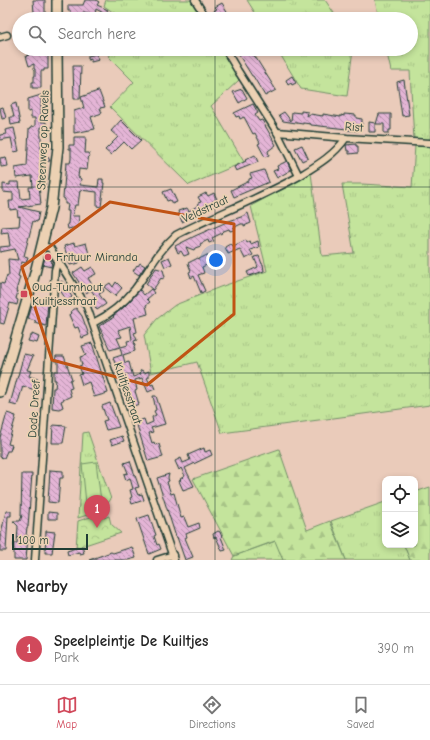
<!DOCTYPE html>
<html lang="en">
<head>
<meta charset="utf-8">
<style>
  body { margin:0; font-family:"Comic Neue",sans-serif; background:#f6f6f6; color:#222 }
  .controls { position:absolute; right:12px; bottom:12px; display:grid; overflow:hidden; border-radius:8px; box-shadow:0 2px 6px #0003 }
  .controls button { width:36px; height:36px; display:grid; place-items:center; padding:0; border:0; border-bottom:1px solid #e0e0e0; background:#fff; color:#222; font:20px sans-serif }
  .scale { position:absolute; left:12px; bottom:10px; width:76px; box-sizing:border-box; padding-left:4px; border:2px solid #1f3d34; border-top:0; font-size:11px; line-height:14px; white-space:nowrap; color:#1f3d34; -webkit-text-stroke:3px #ecd1b3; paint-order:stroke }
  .you { position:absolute; left:216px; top:260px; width:14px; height:14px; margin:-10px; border:3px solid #fff; border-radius:50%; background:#1a73e8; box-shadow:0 0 0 6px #1a73e833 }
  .badge { display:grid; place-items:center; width:26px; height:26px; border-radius:50%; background:#d1495b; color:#fff; font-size:13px; font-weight:700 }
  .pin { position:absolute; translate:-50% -33px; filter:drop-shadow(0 1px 2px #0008) }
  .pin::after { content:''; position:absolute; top:21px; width:14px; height:12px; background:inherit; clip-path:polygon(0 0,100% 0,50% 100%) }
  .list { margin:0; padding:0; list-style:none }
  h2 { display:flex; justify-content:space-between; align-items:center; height:52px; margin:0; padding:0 16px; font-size:17px }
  h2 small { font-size:13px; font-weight:400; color:#767676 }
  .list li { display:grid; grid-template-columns:26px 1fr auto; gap:12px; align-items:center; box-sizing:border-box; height:72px; padding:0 16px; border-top:1px solid #e0e0e0 }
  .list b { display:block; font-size:15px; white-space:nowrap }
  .list p { margin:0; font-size:13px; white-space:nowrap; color:#767676 }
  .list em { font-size:13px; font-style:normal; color:#767676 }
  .icon { flex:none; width:22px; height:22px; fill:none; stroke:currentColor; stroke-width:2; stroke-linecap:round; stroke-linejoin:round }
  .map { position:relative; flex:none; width:430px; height:560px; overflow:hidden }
  .search { position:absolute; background:#fff; box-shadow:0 2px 6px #0003; left:12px; right:12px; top:12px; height:44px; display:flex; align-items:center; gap:10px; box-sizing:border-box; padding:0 14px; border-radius:22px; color:#767676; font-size:15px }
  .sheet { height:124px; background:#fff }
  nav { display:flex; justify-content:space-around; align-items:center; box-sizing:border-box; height:56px; border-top:1px solid #e0e0e0; background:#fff; font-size:11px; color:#767676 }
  nav a { display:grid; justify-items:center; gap:2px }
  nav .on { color:#d1495b }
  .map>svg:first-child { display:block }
  .grass { fill:url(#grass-tufts); stroke:#729068 }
  .forest { fill:url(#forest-firs); stroke:#729068 }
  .park { fill:url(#park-crowns); stroke:#729068 }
  .garden { fill:#c4e49c; stroke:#729068 }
  .building { fill:url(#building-back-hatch); stroke:#1f3d34; fill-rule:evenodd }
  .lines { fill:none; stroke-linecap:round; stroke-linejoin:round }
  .minor-casing { stroke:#1f3d34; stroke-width:9 }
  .primary-casing { stroke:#1f3d34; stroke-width:12 }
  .minor { stroke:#ecd1b3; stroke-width:6 }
  .primary { stroke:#ecd1b3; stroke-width:9 }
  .marked { fill:none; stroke:#c05314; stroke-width:3; stroke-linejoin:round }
  .grid { fill:none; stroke:#1f3d34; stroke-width:1; stroke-opacity:0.55 }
  .poi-dot { fill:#d1495b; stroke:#ecd1b3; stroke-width:1.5 }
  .labels { text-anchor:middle; stroke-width:3.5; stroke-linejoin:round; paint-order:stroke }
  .street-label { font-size:12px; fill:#1f3d34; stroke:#ecd1b3 }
  .poi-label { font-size:12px; fill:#1f3d34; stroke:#ecd1b3; text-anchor:start }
</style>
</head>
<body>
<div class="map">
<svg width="430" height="560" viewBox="0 0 430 560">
  <defs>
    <pattern id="grass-tufts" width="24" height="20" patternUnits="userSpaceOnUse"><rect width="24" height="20" fill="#c4e49c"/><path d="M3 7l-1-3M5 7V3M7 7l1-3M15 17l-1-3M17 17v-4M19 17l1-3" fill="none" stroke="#a8c487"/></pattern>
    <pattern id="forest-firs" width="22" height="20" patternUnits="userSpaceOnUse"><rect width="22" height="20" fill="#c4e49c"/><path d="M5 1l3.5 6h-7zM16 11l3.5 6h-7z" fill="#a8c487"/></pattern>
    <pattern id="park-crowns" width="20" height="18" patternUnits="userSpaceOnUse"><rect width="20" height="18" fill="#c4e49c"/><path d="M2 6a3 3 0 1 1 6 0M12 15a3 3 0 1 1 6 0" fill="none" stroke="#a8c487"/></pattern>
    <pattern id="building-back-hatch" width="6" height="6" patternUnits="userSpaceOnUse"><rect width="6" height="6" fill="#e4b5d6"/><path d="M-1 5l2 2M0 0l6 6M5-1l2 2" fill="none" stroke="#b894ae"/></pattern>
  </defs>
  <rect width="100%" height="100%" fill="#eacbba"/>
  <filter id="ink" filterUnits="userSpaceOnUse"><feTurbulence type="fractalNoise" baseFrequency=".025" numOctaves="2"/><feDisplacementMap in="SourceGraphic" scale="8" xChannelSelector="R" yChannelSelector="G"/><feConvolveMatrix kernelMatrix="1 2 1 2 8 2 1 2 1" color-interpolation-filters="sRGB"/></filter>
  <g filter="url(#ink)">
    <g class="grass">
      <path d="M106,0H191L202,19H123L104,6Z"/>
      <path d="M247,0H325L338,19H259Z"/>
      <path d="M375,0H430V141L414,140L410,71H391L386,49H411V19H379Z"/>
      <path d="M113,49H220L239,80L211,106L244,162L189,185L110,107L134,82L108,56Z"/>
      <path d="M277,49H353L347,96L301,89Z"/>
      <path d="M415,146L430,147V405L222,433L197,362L151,373L144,335L157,319L175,305L220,287L267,271L251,206L311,173L322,256L354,253L342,184H362L412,187Z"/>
      <path d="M88,432L111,499L105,507L106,509L78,518L83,433Z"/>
      <path d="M385,502V545H404L410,560H346L331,521Z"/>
      <path d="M276,541L283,560H232L234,556Z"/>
    </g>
    <g class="forest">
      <path d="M279,449L307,530L330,521L346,560H283L275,541L234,556L193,479Z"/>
      <path d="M430,487V560H410L404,545H415V492Z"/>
    </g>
    <path class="park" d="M103,513L104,518L109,516L111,524L121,533L76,548L78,521Z"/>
    <path class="garden" d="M96,462L101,501L86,503L82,464Z"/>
    <g class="building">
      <path d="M33,0H45V16L37,19H30V15L34,13Z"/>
      <path d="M85,0H96L99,2L97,5L108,10L105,14L96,9L95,15L83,13V19H71V11H68V5H83Z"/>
      <path d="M222,3L228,13L232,19H223L221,15L217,17L213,11L217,9L215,7Z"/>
      <path d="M27,49H48V69H44V71H41V88H32V82H34V76H35V69H34V64L29,66L26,56L29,55Z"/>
      <path d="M243,49H248L252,56L254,55L276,90L265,96L253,76H252L237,52Z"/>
      <path d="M96,54L99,60L91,62V59L88,60V56Z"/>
      <path d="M73,66H81L80,99H74Z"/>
      <path d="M292,76L296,83L292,85L291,83L288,85L286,80Z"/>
      <path d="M404,80L409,115L402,116L397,82Z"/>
      <path d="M242,89L247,98L239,103L233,92Z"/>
      <path d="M98,91H99L105,107L100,108L102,113L91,117L95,129L74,133V111L84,108L81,97Z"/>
      <path d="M41,95V122H46V127H41V157H48L50,161L40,162L41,176H45V185L39,186L41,204L19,207L39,212L37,222L33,221L24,256L28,257L26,263L22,262L18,276L20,277L16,291H18L16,299L18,300L17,305L10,303L4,324L0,323V283L4,284L7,275L9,276L8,259L18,260L15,249L0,252V247L10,246L8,232L1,233L2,227L19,226L20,216L18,217L17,209L10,210L9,201H13V193L3,192V184L10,185V182H19L21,199L30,198L29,187H33L32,176L16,178L15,168L27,166L29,129L31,128V127L35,126V118H31V111L28,112V99Z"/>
      <path d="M16,103L20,123L11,125L10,117H14L11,105Z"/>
      <path d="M253,104L258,113L255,115L259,121L262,120L276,145L268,151L269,155L265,157L258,144L260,143L255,133L253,134L244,117L240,119L239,116L236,117L234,113Z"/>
      <path d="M3,107L6,118L2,119L0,108Z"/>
      <path d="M301,111L308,112L307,116L310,114L323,116V114L341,117V115L344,116V114L356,115V118L362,119V125H359L358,131L347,130V129L311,125V124L303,123V124L283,121L279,115L284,112L291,121L292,112L301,113Z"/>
      <path d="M379,114H391V130H389V133H384V124H376Z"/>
      <path d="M121,120L141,140L131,149L124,142L111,155L105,150L118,137L111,131Z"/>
      <path d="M369,122L375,123V132H369Z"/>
      <path d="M14,128L19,151L14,152L11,138L0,140V135L6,134L5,130Z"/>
      <path d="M74,137H86L85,153H89L87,170L79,169L78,177L80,178L81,179L80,185L98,187L99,179H103V183H104L101,207L97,206V192L80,190L78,205H75L72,216H79L78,227L68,229L67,224H68L69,211H67L68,204H65V199L63,198L66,163H70L71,159V149H69V145H74Z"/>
      <path d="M356,144V146H358V153L349,154V151H347L346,145Z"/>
      <path d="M302,145L308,158L302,161L295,148Z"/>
      <path d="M255,155L258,162L236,171L234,167L246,161L245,160Z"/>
      <path d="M6,157L8,166L1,167L0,158Z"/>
      <path d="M287,161L291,170L277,178L273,171L278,169L277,166Z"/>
      <path d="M264,170L269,182L234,197L231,190L249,181V179L252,178L250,174Z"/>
      <path d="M171,189L177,202L172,204L170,200L167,201L163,192Z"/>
      <path d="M206,193L208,196L214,193L217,199L212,202L214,206L182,222L178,211L187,208L189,211L197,206L198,203L201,202L198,197Z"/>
      <path d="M248,213L251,223L244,226V224H241L233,228L234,230L230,231L229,229L221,232L222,233L212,238L214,241L209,243L208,240L200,244L201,246L195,248L194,250L186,247L189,254L184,256L181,251L178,253L175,246L195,236L229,221L241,217Z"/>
      <path d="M246,240L247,243L250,241L251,244L258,241L259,247L250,250L253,255L245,259L240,249L228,254L225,247L230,244L233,246Z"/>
      <path d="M74,243L75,246L86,243L89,254L78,257L79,263L70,265L64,246Z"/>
      <path d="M46,254H48L51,257L50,260H52L51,267L43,265Z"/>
      <path d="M207,255L211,263L202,267L204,273L198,275L205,291L201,293L194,276L191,278L189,272L191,271L188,263L198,258L199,259Z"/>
      <path d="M259,256L262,264H263L264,271L249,276L247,272L258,267L254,257Z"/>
      <path d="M169,257L172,264L165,267L162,260Z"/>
      <path d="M140,263L145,266L139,275L133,271L137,265L138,266Z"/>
      <path d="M82,267L85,271L92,267L96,274L88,278L93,286L94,285L96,289L101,285L104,291L99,294L106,304L97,310L91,300L96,297L91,290L86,293L73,273Z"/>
      <path d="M156,268L163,270L165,277L162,279L161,278L153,290L146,284Z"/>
      <path d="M62,281L72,297L67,301L58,287L60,285L59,283Z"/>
      <path d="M116,282L122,288L115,296L104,287L110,283L113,287Z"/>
      <path d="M151,289L154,293L147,299L150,302L146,305L148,314L134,318L137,332L134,333L137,340L134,341L135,345L134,346L135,351L123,355L125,363L129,362L133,377L141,374L140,371L142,370L144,373L149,371V377L147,378L151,385L153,384L155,389L148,392L142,378L135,380L137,390L135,391L139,404L131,407L118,365L116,366L113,358L122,355L120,347L110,350L99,326L114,317L113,316L124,307L140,290L144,295ZM130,326L132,340L127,341L128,345L121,347L117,338L122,337L118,330Z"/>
      <path d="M34,299L48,302L46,326L35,323L36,321L28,319Z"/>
      <path d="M76,308L82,316L89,335L82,338L78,327L75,328L69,315L71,313L70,312Z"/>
      <path d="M32,334L39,337L37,343L28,341L30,336H32Z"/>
      <path d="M92,343L108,393L94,397L89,382L82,385L79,375L82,374L79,366L82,365L80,357L86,355L82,346Z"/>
      <path d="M24,354L33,356L27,370L31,371L29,376L40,380L38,384H37L35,390L23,386L17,406L10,404Z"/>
      <path d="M56,356H64L72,379L70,380L72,388L69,389L71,396L61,401L63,407L59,409L52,408L53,388H55L56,380H54V371H58V361H55Z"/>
      <path d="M153,396H156L165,424L151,428L153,432L149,433L152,443L154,442L155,445L159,444L163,457L148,461L136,422L144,419L146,425L153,422L152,417L156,415L154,411L156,410Z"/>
      <path d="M110,403L119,427L106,430L103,421L107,420L102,406Z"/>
      <path d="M7,413L16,416L8,444L12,445L10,451H7L4,458L0,457V438Z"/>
      <path d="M53,425L66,426L63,443H52Z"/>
      <path d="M122,436L124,441L112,445L110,440Z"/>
      <path d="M204,448L205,452L210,450L212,455L185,468L194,486L183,490L179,481L181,480L180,479L185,476L181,468L179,470L175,461L181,458L183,463L190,460L188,455Z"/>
      <path d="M130,461L139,487L135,488L138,495L142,494L144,500L132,504L130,498L132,497L130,490L133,489L130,478L126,480L124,474L128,473L124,463Z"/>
      <path d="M50,470L63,471V478H60L58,503L48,502Z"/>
      <path d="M22,474H32L28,527H27L26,536H28L26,560H14V543H17L18,526L13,521H20L22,516H21Z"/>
      <path d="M169,474L168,478L169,481L167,482L171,494L174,493L181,518L184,517L188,527L199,523L200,528L186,534L187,537L185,538L193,557L185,560L177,537H176L157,478Z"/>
      <path d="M6,511H11V516H8L6,551H0V538Z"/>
      <path d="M48,512L57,513V519H48Z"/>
      <path d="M149,515L156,535L154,536L157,545L159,544L161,549L149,554L137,519Z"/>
      <path d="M46,531L55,532L52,553H45Z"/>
      <path d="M218,531L220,532L222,537H221L226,550L222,551L216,537L214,538L213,534Z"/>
      <path d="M82,546L84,553L80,554L79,552L68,555L67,551Z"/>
      <path d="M132,547L136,558L128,560H89L111,552L113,553Z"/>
    </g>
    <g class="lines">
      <defs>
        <g id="minor">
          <path d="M195,0L207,19"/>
          <path d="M0,37L7,35"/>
          <path d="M225,49L238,71L277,132L299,176"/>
          <path d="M277,132L346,138L430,143"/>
          <path d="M42,246L50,248L87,307L174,560"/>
          <path d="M93,323C109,315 124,303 135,289C150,269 157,252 176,235C217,214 261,198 301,175C319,164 334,155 346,138"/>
          <path d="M35,560L55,270L58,260"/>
          <path d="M157,560L173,555"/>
        </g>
        <g id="primary">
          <path d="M57,0V19"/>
          <path d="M0,392L35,273L51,208L58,147L57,49"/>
        </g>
      </defs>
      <use href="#minor" class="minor-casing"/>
      <use href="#primary" class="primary-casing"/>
      <use href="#minor" class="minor"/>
      <use href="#primary" class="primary"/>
    </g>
  </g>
  <path class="marked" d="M110,202L234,224V314L147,385L52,360L22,267Z"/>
  <path class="grid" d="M215,0V19M215,49V560M0,187H430M0,373H430"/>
  <g class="poi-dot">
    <circle cx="48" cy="257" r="4"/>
    <rect x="20" y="290" width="8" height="8" rx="2"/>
  </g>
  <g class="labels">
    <g class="street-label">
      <text transform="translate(354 127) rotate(4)" y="4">Rist</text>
      <text transform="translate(43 140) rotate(-88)" y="4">Steenweg op Ravels</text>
      <text transform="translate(205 209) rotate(-25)" y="4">Veldstraat</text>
      <text transform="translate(128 393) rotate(71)" y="4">Kuiltjesstraat</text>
      <text transform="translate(34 409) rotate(-86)" y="4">Dode Dreef</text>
    </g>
    <g class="poi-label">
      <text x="56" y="261">Frituur Miranda</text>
      <text x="32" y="291">Oud-Turnhout<tspan x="32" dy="14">Kuiltjesstraat</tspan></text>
    </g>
  </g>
</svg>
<div class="controls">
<button><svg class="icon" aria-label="locate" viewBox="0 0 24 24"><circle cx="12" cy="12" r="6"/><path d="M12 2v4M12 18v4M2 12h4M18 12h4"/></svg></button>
<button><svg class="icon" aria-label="layers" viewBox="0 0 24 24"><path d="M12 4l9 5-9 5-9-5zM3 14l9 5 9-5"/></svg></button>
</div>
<div class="scale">100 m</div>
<div class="you"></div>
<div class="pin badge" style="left:97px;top:528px">1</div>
<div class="search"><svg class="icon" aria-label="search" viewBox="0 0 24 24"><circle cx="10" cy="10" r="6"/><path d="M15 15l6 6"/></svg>Search here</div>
</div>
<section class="sheet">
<h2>Nearby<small></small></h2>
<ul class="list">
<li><span class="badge">1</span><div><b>Speelpleintje De Kuiltjes</b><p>Park</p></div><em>390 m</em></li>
</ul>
</section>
<nav>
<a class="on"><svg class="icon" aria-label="map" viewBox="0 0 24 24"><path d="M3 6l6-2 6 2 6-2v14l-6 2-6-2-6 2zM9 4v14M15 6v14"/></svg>Map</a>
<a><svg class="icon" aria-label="directions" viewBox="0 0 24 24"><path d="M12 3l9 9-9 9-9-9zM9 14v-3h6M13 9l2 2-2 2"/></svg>Directions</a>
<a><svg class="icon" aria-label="saved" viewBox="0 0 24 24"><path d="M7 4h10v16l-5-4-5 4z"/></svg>Saved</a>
</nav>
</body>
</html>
